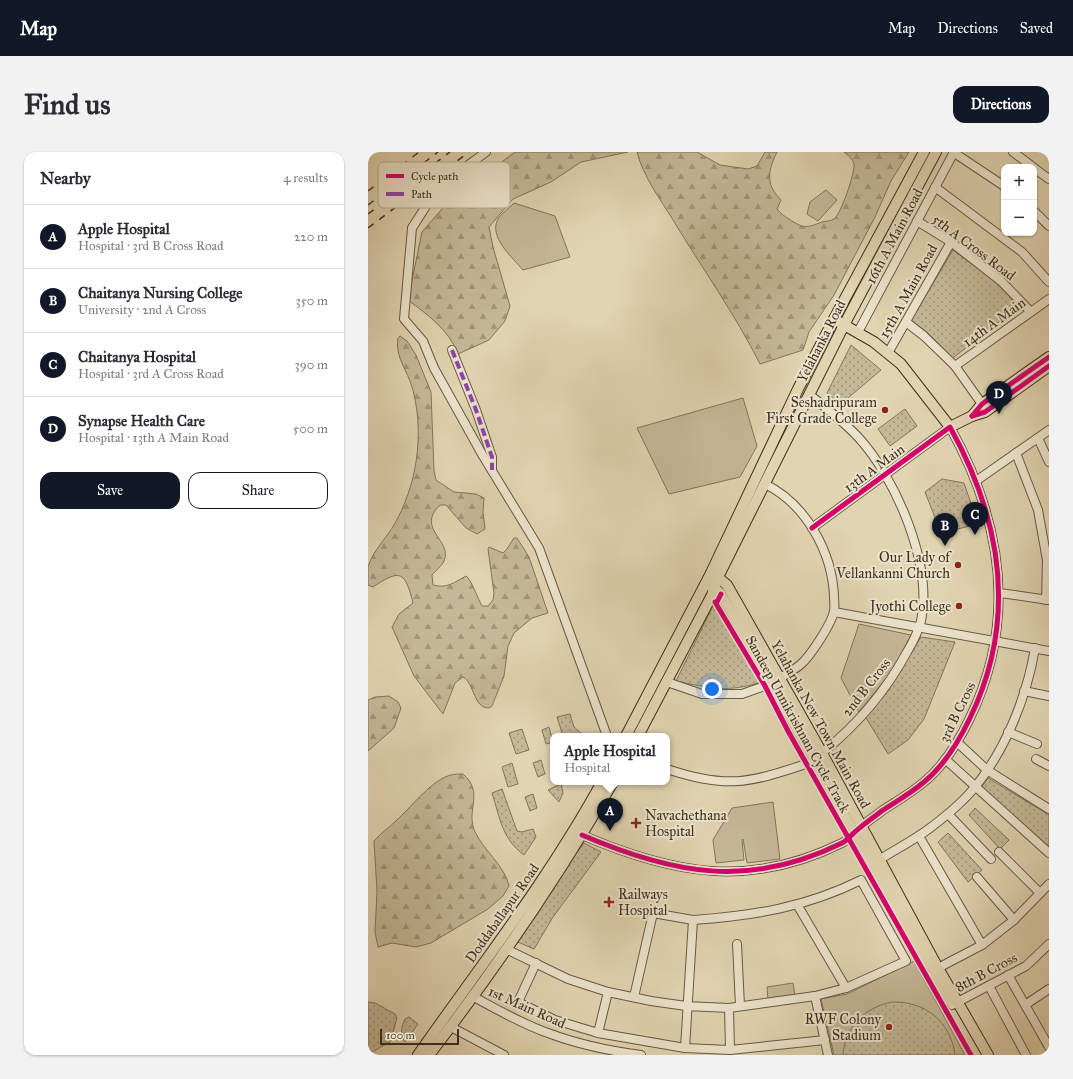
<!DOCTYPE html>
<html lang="en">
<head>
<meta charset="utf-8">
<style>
  body { margin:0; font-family:"IM FELL Great Primer",serif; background:#f2f2f3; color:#2b2b33 }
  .controls { position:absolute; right:12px; top:12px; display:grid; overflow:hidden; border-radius:8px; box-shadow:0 1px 3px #0004 }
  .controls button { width:36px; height:36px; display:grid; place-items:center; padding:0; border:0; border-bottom:1px solid #e1e1e2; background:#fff; color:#2b2b33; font:20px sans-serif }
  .scale { position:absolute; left:12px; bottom:10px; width:79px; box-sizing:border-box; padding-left:4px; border:2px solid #3d301f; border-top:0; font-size:11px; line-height:14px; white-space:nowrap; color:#3d301f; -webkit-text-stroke:3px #ece3cc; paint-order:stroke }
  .you { position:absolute; left:344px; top:537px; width:14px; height:14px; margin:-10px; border:3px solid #fff; border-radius:50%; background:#1a73e8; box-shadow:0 0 0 6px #1a73e833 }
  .badge { display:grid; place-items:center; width:26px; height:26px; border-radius:50%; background:#111827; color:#fff; font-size:13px; font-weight:700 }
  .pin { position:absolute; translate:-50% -33px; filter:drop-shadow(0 1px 2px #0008) }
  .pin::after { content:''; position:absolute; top:21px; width:14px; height:12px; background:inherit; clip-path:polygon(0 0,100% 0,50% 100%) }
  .popup { position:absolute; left:182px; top:581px; width:120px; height:52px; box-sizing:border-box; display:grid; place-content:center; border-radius:8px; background:#fff; filter:drop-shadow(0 1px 3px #0005); font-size:13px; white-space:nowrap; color:#7c7c81 }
  .popup b { font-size:15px; color:#2b2b33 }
  .popup::after { content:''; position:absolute; left:50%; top:100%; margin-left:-8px; border:8px solid transparent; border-top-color:#fff }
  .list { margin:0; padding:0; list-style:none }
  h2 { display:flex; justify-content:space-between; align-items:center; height:52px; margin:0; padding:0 16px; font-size:17px }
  h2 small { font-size:13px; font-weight:400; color:#7c7c81 }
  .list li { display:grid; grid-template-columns:26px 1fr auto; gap:12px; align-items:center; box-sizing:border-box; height:64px; padding:0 16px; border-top:1px solid #e1e1e2 }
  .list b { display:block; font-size:15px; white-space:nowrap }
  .list p { margin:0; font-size:13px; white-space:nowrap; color:#7c7c81 }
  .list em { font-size:13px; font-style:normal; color:#7c7c81 }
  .actions { display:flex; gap:8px; padding:12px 16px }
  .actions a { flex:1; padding:9px 0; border:1px solid #111827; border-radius:12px; text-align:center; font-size:14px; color:#111827 }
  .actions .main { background:#111827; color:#fff }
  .map { position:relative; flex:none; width:681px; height:903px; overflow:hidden; border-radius:12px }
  header { display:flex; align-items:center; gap:24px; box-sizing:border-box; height:56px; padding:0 20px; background:#111827; color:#fff }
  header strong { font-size:19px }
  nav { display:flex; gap:22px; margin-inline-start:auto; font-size:14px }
  .intro { display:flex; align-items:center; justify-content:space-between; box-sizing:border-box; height:96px; padding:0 24px }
  h1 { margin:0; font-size:28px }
  .button { padding:10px 18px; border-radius:12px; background:#111827; color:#fff; font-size:14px; font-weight:700 }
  main { display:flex; gap:24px; padding:0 24px }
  aside { flex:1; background:#fff; border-radius:12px; box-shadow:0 1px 3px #0004 }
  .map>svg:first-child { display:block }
  .grass { fill:#c5b898; stroke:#81745c }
  .forest { fill:url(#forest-firs); stroke:#81745c }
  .park { fill:url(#park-dots); stroke:#81745c }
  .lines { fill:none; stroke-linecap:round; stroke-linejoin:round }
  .minor-casing { stroke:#665944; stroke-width:10 }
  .major-casing { stroke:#3d301f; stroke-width:12 }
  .minor { stroke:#ece3cc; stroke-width:8 }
  .major { stroke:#e1d4b1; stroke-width:10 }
  .rail { stroke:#3d301f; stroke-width:1.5; stroke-dasharray:7 7; stroke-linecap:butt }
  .quiet { stroke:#8e44ad; stroke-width:4; stroke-dasharray:8 4; stroke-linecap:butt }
  .cycleway-casing { stroke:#ece3cc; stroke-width:8 }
  .cycleway { stroke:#d6006c; stroke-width:5 }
  .poi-dot { fill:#8f2418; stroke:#ece3cc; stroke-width:1.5 }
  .labels { text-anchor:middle; stroke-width:4; stroke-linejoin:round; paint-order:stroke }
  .street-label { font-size:14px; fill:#3d301f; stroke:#ece3cc }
  .poi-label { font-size:14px; fill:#3d301f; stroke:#ece3cc; text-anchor:end }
  .key { fill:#ece3cc; stroke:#b8ad98; stroke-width:1 }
  .key-label { font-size:11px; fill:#3d301f }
</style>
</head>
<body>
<header>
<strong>Map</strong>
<nav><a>Map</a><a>Directions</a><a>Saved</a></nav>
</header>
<div class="intro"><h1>Find us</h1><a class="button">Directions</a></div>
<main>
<aside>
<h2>Nearby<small>4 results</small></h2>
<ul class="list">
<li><span class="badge">A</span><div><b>Apple Hospital</b><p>Hospital · 3rd B Cross Road</p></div><em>220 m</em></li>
<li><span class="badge">B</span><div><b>Chaitanya Nursing College</b><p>University · 2nd A Cross</p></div><em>350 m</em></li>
<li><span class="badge">C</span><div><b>Chaitanya Hospital</b><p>Hospital · 3rd A Cross Road</p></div><em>390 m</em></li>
<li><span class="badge">D</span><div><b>Synapse Health Care</b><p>Hospital · 13th A Main Road</p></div><em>500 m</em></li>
</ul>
<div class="actions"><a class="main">Save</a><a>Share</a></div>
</aside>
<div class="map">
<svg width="681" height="903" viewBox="0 0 681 903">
  <defs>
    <pattern id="forest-firs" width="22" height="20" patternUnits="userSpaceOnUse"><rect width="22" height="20" fill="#c5b898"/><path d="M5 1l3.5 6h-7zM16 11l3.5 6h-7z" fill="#a1967b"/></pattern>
    <pattern id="park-dots" width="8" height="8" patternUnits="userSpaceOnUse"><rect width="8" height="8" fill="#c5b898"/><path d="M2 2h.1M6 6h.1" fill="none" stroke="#a1967b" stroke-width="1.8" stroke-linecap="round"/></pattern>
  </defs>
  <rect width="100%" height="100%" fill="#e1d4b1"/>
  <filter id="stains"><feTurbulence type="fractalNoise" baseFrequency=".005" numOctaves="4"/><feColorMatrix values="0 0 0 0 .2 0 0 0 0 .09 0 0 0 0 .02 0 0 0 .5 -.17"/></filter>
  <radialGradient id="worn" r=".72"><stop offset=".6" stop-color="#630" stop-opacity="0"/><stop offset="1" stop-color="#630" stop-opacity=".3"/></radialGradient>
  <g class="grass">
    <path d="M458,38L469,48L450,69L439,62L442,50Z"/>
    <path d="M146,51L187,64L202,105L155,118C145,106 120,85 130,67C134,61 141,56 146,51Z"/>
    <path d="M375,246L389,294L372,325L301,342L269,276Z"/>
    <path d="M491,472L543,483L524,519L491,560L473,526Z"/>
    <path d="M405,650L412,707L379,711L375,687L374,688L376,708L348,711L345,688L364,656Z"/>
    <path d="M546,809L597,903H466L453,847L479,842Z"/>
    <path d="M425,831L427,845L400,848L399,835Z"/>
  </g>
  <g class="forest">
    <path d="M147,0H260L213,10L183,30L145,47L121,75L125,95L142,154L137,169L121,188L90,202C81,178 60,163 40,148L54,80L79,51Z"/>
    <path d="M269,0H329L352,13L380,17L389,14L397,0H409C400,19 397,32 413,48L409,57C412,61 416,64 421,67C436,77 438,76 454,70C458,69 463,69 466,67C473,62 487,21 486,12C485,7 480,3 476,0H541L523,29L507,65L466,143L441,180L435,198L392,212C367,162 334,116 305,68C292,47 275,24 269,0Z"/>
    <path d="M32,184L39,189L48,203L63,240L66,319L68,328L86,340L108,342L116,346L115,360L117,377L109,382L98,376L78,353H72C47,377 85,388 76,409C74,414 67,419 64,423L65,433C79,437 87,430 98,424C103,427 110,447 114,454H120L125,448L126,441L120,397L121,395L135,401L139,397L146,386H149L161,405L180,461L164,466L146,481L140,494L136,524L124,554L121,556C105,556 107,532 95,525L87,531L75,562L46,524L24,475L31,462L45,451C37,420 33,416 5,435L0,433C0,428 0,420 0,415C5,398 19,386 27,371C37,354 45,330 48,310C52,284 51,254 42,229C36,214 27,202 30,186Z"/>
    <path d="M21,544L30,550L33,556L26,576L0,599V548L7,545Z"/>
    <path d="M95,622C117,641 97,658 107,680C116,699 137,714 141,734L135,744L120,757L63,791L48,795L24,791L10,795L7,780L9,739L6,689C14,680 23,674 31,666C44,654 65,627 83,623C86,622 91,622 95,622Z"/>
  </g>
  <g class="park">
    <path d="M585,98L633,134L650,155L585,206L560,181L543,168Z"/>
    <path d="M483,193L513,218L473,252L459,241Z"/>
    <path d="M537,257L549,274L522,294L510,277Z"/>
    <path d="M574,327L596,331L610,372L573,381L557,340Z"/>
    <path d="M346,452L393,530C360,541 341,536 308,529Z"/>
    <path d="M553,485L587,490L556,567L540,588L520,602L497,564L519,540Z"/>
    <path d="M202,562L206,575L214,582L212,584H195L189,565Z"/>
    <path d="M181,575L185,590L178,592L174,578Z"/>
    <path d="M154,577L161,598L148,602L141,581Z"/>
    <path d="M173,608L177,622L170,625L165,611Z"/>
    <path d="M144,611L150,632L140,635L134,615Z"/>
    <path d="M620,626L681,663V694L613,636Z"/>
    <path d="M193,632L195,641L191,650L180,638Z"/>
    <path d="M134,637L149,679L154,680L165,677L168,685L156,703C134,687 132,666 124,641Z"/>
    <path d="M165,642L169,656L162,659L157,645Z"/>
    <path d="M607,656L641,688L632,697L601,663Z"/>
    <path d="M580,681L614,718L600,730L570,690Z"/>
    <path d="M216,691L233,700L185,765L166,797L143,787Z"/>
    <path d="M0,850L7,851L27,862L29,866L22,890L4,900L0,897Z"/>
    <path d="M524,850C557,849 583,870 587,903H475C477,875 497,855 524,850Z"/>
    <path d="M41,865L50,872L37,890C32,883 33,874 37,867Z"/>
  </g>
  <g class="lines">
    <defs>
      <g id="minor">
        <path d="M118,0L77,30L60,51L44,76L36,167L55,189L66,216L115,304L171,396L239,584"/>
        <path d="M585,0L636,34"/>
        <path d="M645,0L665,15"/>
        <path d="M666,16L681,27"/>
        <path d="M567,35L654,100L681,130"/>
        <path d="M666,59L681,74"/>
        <path d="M549,69L583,90L633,129L663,160"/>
        <path d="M538,170L556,184L587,214L614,252"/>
        <path d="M490,180L586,0"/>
        <path d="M84,198L108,258L124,305V318"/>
        <path d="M520,201L583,90"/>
        <path d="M587,214L681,147"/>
        <path d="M442,243C458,256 476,270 490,285C528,326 565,413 553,469C550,480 545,490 539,500C518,539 489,573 454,601"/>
        <path d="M670,286L681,310"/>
        <path d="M648,301L670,358L679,408L678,448"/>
        <path d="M608,329L681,278"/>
        <path d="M397,332C438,352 464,400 466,444C466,449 467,455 466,459C464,471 442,505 432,513C426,518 418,522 411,527"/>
        <path d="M632,441L681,448"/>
        <path d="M466,460L681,499"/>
        <path d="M299,530L334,542H374L405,531"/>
        <path d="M656,539L681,544"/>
        <path d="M640,580L669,592"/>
        <path d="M590,591L619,618L681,657"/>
        <path d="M577,607L681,701"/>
        <path d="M668,607L681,614"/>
        <path d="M299,617C358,637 381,631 438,612H442L447,608"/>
        <path d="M580,662L623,707"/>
        <path d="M214,683C305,722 381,737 474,691C480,688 483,683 488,679C497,671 506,665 515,658C529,649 543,641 556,630C577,613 591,589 602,566C650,467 634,369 582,275L444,376"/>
        <path d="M551,684L614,793"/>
        <path d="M631,700L672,741"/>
        <path d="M508,710C526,698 545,689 562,676C578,664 595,650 607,635C638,597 659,544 667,496"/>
        <path d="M609,725L646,768"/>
        <path d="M430,754L478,836"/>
        <path d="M369,792L372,854"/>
        <path d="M138,797L200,827L240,840L283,849L318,854L361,856L447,844L478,836L538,809L493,728C439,755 385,764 325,768L317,896"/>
        <path d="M168,811L150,850L187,868L230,881L317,896L362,898L457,888"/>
        <path d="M570,816L614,793L646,768L681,732"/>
        <path d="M640,823L681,895"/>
        <path d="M621,834L658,903"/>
        <path d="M447,844L460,903"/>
        <path d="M106,845C130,858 154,872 180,881C209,892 242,899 273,903"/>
        <path d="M266,845L285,761L325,768"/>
        <path d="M584,853L658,814L681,792"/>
        <path d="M657,853L681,837"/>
        <path d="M361,856L362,898"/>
        <path d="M83,875L136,903"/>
        <path d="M230,881L240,840"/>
      </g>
      <g id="major">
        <path d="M471,170L506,190L533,212L582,275L604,264L617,260L681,214"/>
        <path d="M604,264L614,252L681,205"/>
        <path d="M346,422L359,433L454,601L570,816L620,903"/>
        <path d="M342,433L352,441C432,575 501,716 582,849"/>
        <path d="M258,584L343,421L430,237L466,167L556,0"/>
        <path d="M270,584L344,443L350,425L476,173L568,0"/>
        <path d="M50,903C113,813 181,727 234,630"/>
        <path d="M61,903C128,816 190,725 245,630"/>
      </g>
    </defs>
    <use href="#minor" class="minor-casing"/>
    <use href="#major" class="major-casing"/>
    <use href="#minor" class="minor"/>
    <use href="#major" class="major"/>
    <g class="rail">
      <path d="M0,39L51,0"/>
      <path d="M0,53L70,0"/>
      <path d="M0,62L82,0"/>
      <path d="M0,76L101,0"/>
    </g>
    <path class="quiet" d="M84,198L108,258L124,305V318"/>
    <defs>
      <g id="cycleway">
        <path d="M604,264L614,252L681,205"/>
        <path d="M604,264L617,260L681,214"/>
        <path d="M353,442L349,450H347L397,534L420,579L603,903"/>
        <path d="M214,683C305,722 381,737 474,691C480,688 483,683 488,679C497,671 506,665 515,658C529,649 543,641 556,630C577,613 591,589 602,566C650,467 634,369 582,275L444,376"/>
      </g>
    </defs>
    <use href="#cycleway" class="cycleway-casing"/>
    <use href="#cycleway" class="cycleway"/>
  </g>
  <g class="poi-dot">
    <circle cx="517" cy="258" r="4"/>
    <circle cx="590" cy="413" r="4"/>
    <circle cx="591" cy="454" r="4"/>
    <path d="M266 665h4v4h4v4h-4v4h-4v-4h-4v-4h4z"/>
    <path d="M239 744h4v4h4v4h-4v4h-4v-4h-4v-4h4z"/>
    <circle cx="521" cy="875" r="4"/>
  </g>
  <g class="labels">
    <g class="street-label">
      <text transform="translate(526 84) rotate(-62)" y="5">16th A Main Road</text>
      <text transform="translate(606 95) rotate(37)" y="5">5th A Cross Road</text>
      <text transform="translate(540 139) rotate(-61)" y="5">15th A Main Road</text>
      <text transform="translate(626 170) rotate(-36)" y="5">14th A Main</text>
      <text transform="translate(453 189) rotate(-63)" y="5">Yelahanka Road</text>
      <text transform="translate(506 316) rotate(-36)" y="5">13th A Main</text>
      <text transform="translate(498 535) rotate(-52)" y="5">2nd B Cross</text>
      <text transform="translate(589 560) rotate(-64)" y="5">3rd B Cross</text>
      <text transform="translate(430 572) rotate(61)" y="5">Sandeep Unnikrishnan Cycle Track</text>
      <text transform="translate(453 572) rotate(61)" y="5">Yelahanka New Town Main Road</text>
      <text transform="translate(134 761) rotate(-55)" y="5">Doddaballapur Road</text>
      <text transform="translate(618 820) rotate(-28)" y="5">8th B Cross</text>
      <text transform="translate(159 855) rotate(24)" y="5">1st Main Road</text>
    </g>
    <g class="poi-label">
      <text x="509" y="255">Seshadripuram<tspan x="509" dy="16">First Grade College</tspan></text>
      <text x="582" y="410">Our Lady of<tspan x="582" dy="16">Vellankanni Church</tspan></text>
      <text x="583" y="459">Jyothi College</text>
      <text x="277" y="668" text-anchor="start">Navachethana<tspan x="277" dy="16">Hospital</tspan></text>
      <text x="250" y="747" text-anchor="start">Railways<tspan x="250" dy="16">Hospital</tspan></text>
      <text x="513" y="872">RWF Colony<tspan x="513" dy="16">Stadium</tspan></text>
    </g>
  </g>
  <rect x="10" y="10" width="132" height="46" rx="6" class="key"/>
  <rect x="18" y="22" width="18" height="4" fill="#d6006c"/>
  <rect x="18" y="40" width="18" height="4" fill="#8e44ad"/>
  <g class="key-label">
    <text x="43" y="28">Cycle path</text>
    <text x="43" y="46">Path</text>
  </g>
  <rect width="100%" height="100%" filter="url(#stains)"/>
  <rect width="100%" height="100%" fill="url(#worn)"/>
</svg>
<div class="controls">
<button>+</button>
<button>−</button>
</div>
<div class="scale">100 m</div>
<div class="you"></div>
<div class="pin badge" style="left:242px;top:679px">A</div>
<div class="popup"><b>Apple Hospital</b>Hospital</div>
<div class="pin badge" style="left:577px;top:394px">B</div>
<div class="pin badge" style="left:607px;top:383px">C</div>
<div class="pin badge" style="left:631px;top:262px">D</div>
</div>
</main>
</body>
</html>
